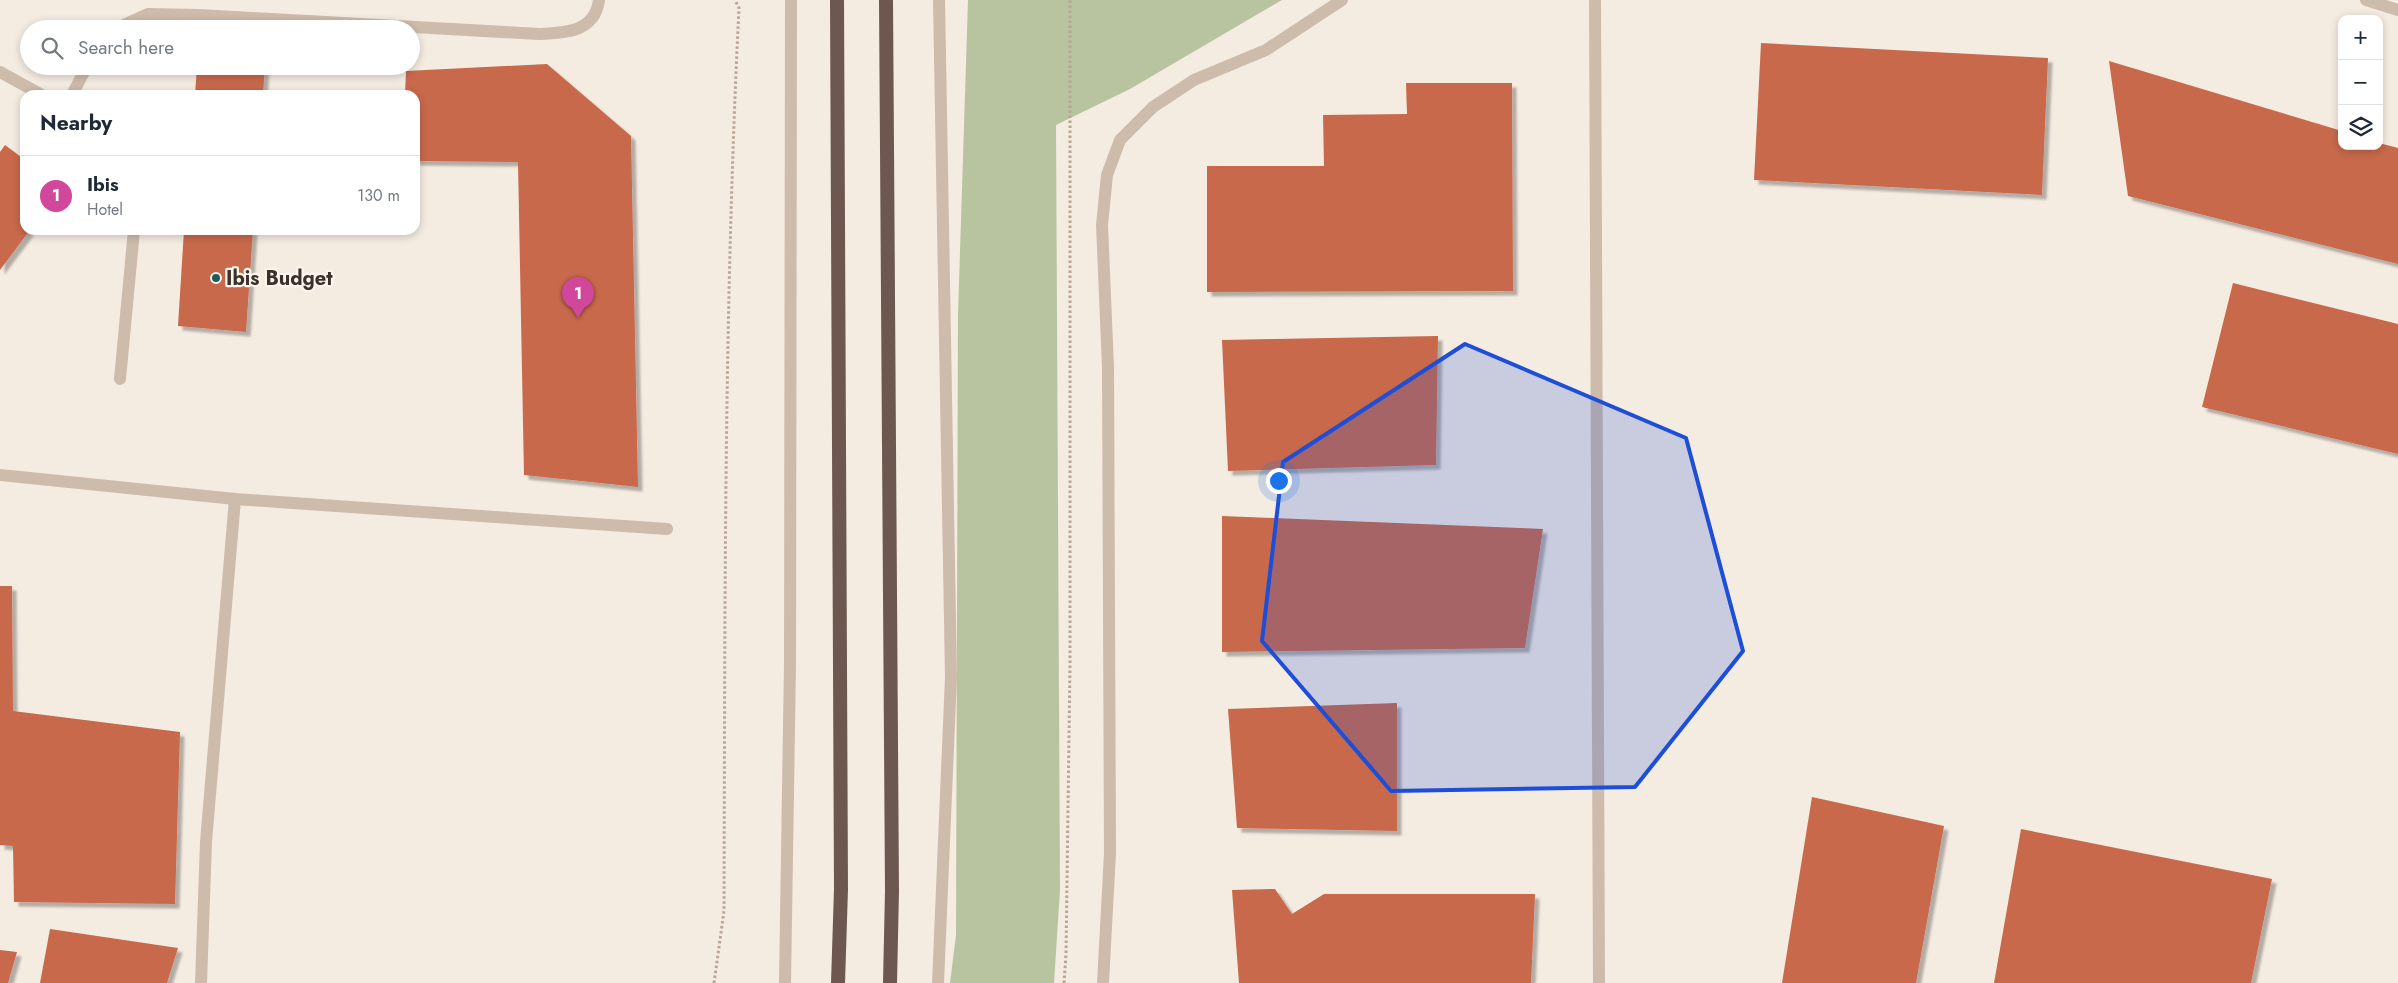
<!DOCTYPE html>
<html lang="en">
<head>
<meta charset="utf-8">
<style>
  body { margin:0; font-family:Jost,sans-serif; background:#f6f6f7; color:#1f2937 }
  .controls { position:absolute; right:15px; top:15px; display:grid; overflow:hidden; border-radius:10px; box-shadow:0 2px 8px #0003 }
  .controls button { width:45px; height:45px; display:grid; place-items:center; padding:0; border:0; border-bottom:1px solid #e0e1e3; background:#fff; color:#1f2937; font:25px sans-serif }
  .you { position:absolute; left:1278px; top:480px; width:18px; height:18px; margin:-12px; border:4px solid #fff; border-radius:50%; background:#1a73e8; box-shadow:0 0 0 8px #1a73e833 }
  .badge { display:grid; place-items:center; width:32px; height:32px; border-radius:50%; background:#2563eb; color:#fff; font-size:16px; font-weight:700 }
  .pin { position:absolute; translate:-50% -41px; filter:drop-shadow(0 1px 2px #0008) }
  .pin::after { content:''; position:absolute; top:26px; width:18px; height:15px; background:inherit; clip-path:polygon(0 0,100% 0,50% 100%) }
  .list { margin:0; padding:0; list-style:none }
  h2 { display:flex; justify-content:space-between; align-items:center; height:65px; margin:0; padding:0 20px; font-size:21px }
  h2 small { font-size:16px; font-weight:400; color:#747a83 }
  .list li { display:grid; grid-template-columns:32px 1fr auto; gap:15px; align-items:center; box-sizing:border-box; height:80px; padding:0 20px; border-top:1px solid #e0e1e3 }
  .list b { display:block; font-size:19px; white-space:nowrap }
  .list p { margin:0; font-size:16px; white-space:nowrap; color:#747a83 }
  .list em { font-size:16px; font-style:normal; color:#747a83 }
  .icon { flex:none; width:28px; height:28px; fill:none; stroke:currentColor; stroke-width:2; stroke-linecap:round; stroke-linejoin:round }
  .map { position:relative; flex:none; width:2398px; height:983px; overflow:hidden }
  .search { position:absolute; background:#fff; box-shadow:0 2px 8px #0003; left:20px; top:20px; width:400px; height:55px; display:flex; align-items:center; gap:12px; box-sizing:border-box; padding:0 18px; border-radius:28px; color:#747a83; font-size:19px }
  .panel { position:absolute; background:#fff; box-shadow:0 2px 8px #0003; left:20px; top:90px; width:400px; height:145px; border-radius:15px }
  .map>svg:first-child { display:block }
  .green { fill:#b8c4a0 }
  .building { fill:#c8694b; filter:url(#shadow) }
  .lines { fill:none; stroke-linecap:round; stroke-linejoin:round }
  .path { stroke:#b9a596; stroke-width:3; stroke-dasharray:2.5 2.5; stroke-linecap:butt }
  .service { stroke:#cdbbac; stroke-width:12 }
  .minor { stroke:#cdbbac; stroke-width:12 }
  .tertiary { stroke:#cdbbac; stroke-width:12 }
  .trunk { stroke:#6c584f; stroke-width:14 }
  .marked { fill:#1d4ed8; fill-opacity:0.2; stroke:#1d4ed8; stroke-width:4; stroke-linejoin:round }
  .poi-dot { fill:#1f5a5e; stroke:#fbf5ee; stroke-width:2 }
  .labels { text-anchor:middle; stroke-width:4.5; stroke-linejoin:round; paint-order:stroke }
  .poi-label { font-size:20px; font-weight:bold; fill:#3b302b; stroke:#fbf5ee; text-anchor:start }
</style>
</head>
<body>
<div class="map">
<svg width="2398" height="983" viewBox="0 0 2398 983">
  <defs>
    <filter id="shadow"><feDropShadow dx="4.5" dy="4.5" stdDeviation="1" flood-color="#0004"/></filter>
  </defs>
  <rect width="100%" height="100%" fill="#f4ebe1"/>
  <path class="green" d="M968,0H1282L1130,89L1056,125L1060,890L1054,983H950L956,935L958,315Z"/>
  <g class="building">
    <path d="M1761,43L2048,58L2042,195L1754,180Z"/>
    <path d="M2109,61L2342,131V146H2379V143L2398,148V264L2128,196Z"/>
    <path d="M547,64L631,136L638,487L524,475L518,162L415,161V95H405L406,71Z"/>
    <path d="M197,66H265L263,95H195Z"/>
    <path d="M1406,83H1512L1513,291L1207,292V166H1324L1323,115L1407,114Z"/>
    <path d="M5,145L25,160V230H30L0,270V152Z"/>
    <path d="M184,230H253L246,332L178,326Z"/>
    <path d="M2233,283L2398,324V454L2202,407Z"/>
    <path d="M1438,336L1436,465L1228,471L1222,340Z"/>
    <path d="M1222,516L1543,529L1525,648L1222,652Z"/>
    <path d="M0,586H12L13,711L180,732L175,904L14,902L13,846L0,845Z"/>
    <path d="M1397,703V831L1237,828L1228,709Z"/>
    <path d="M1812,797L1944,826L1916,983H1782Z"/>
    <path d="M2021,829L2272,879L2251,983H1994Z"/>
    <path d="M1275,889L1292,914L1324,894H1535L1531,983H1239L1232,890Z"/>
    <path d="M50,929L178,948L167,983H40Z"/>
    <path d="M0,950L17,952L8,983H0Z"/>
  </g>
  <g class="lines">
    <g class="path">
      <path d="M714,983L724,911C725,610 724,309 739,8L735,0"/>
      <path d="M1064,983L1066,954L1070,665V0"/>
    </g>
    <g class="service">
      <path d="M115,29L148,14L199,15L539,34C565,33 595,32 599,0"/>
      <path d="M0,72L42,95"/>
      <path d="M72,95L87,66"/>
      <path d="M120,379L134,230"/>
      <path d="M0,475L235,499L667,529"/>
      <path d="M201,983L206,842L235,499"/>
      <path d="M1103,983L1110,853L1108,367L1102,225L1107,175L1120,140L1153,107L1194,80L1266,50L1342,0"/>
    </g>
    <path class="minor" d="M1595,0L1599,983"/>
    <g class="tertiary">
      <path d="M2366,0L2398,10"/>
      <path d="M785,983L790,663L791,0"/>
      <path d="M938,983L951,677L939,0"/>
    </g>
    <g class="trunk">
      <path d="M837,0L841,889L838,983"/>
      <path d="M886,0L892,891L890,983"/>
    </g>
  </g>
  <path class="marked" d="M1465,344L1686,438L1743,651L1635,787L1391,791L1262,641L1283,462Z"/>
  <circle class="poi-dot" cx="216" cy="278" r="5"/>
  <g class="labels">
    <g class="poi-label">
      <text x="226" y="285">Ibis Budget</text>
    </g>
  </g>
</svg>
<div class="controls">
<button>+</button>
<button>−</button>
<button><svg class="icon" aria-label="layers" viewBox="0 0 24 24"><path d="M12 4l9 5-9 5-9-5zM3 14l9 5 9-5"/></svg></button>
</div>
<div class="you"></div>
<div class="pin badge" style="left:578px;top:318px;background:#d1479c">1</div>
<div class="search"><svg class="icon" aria-label="search" viewBox="0 0 24 24"><circle cx="10" cy="10" r="6"/><path d="M15 15l6 6"/></svg>Search here</div>
<section class="panel">
<h2>Nearby<small></small></h2>
<ul class="list">
<li><span class="badge" style="background:#d1479c">1</span><div><b>Ibis</b><p>Hotel</p></div><em>130 m</em></li>
</ul>
</section>
</div>
</body>
</html>
